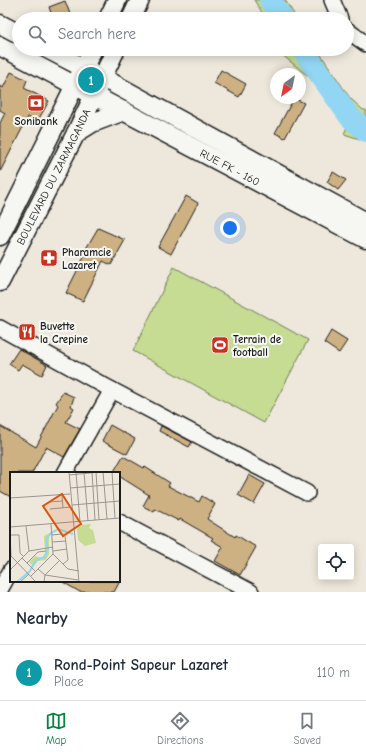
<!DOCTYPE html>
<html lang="en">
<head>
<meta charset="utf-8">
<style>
  body { margin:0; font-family:"Comic Neue",sans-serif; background:#f6f6f7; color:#1f2937 }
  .controls { position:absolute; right:12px; bottom:12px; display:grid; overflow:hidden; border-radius:4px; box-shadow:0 2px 10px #0003 }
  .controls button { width:36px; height:36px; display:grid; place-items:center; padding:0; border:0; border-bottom:1px solid #e0e1e3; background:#fff; color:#1f2937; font:20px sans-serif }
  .compass { position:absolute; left:270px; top:68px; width:36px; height:36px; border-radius:50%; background:#fff; box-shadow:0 2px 10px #0003; rotate:213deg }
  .you { position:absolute; left:230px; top:228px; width:14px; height:14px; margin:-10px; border:3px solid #fff; border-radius:50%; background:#1a73e8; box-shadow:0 0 0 6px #1a73e833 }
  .badge { display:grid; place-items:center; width:26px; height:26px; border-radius:50%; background:#0b8043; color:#fff; font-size:13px; font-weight:700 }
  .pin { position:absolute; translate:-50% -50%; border:2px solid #fff; box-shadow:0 1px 4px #0006 }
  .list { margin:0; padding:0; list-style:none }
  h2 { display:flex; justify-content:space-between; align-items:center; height:52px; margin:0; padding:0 16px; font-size:17px }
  h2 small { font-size:13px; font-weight:400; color:#747a83 }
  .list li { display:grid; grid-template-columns:26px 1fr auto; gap:12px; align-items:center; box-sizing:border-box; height:56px; padding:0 16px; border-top:1px solid #e0e1e3 }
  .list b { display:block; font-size:15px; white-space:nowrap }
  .list p { margin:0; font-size:13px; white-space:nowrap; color:#747a83 }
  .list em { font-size:13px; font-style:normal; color:#747a83 }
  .icon { flex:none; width:22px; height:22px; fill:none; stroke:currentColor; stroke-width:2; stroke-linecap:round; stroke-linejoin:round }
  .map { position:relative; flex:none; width:366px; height:592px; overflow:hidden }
  .search { position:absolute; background:#fff; box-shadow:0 2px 10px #0003; left:12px; right:12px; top:12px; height:44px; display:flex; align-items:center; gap:10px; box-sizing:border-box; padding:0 14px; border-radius:22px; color:#747a83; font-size:15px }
  .sheet { height:108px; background:#fff }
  nav { display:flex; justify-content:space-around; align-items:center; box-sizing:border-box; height:56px; border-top:1px solid #e0e1e3; background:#fff; font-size:11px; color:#747a83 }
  nav a { display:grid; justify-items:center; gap:2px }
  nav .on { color:#0b8043 }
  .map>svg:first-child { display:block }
  .green { fill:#c5dc92; stroke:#707c57 }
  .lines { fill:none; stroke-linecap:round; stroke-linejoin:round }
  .river { stroke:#92d6f4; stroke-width:22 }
  .building { fill:#ceb183; stroke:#1c1c1c }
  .minor-casing { stroke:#1c1c1c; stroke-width:18 }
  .major-casing { stroke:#1c1c1c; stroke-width:21 }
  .minor { stroke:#f6f6f2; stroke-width:15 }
  .major { stroke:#f6f6f2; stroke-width:18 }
  .labels { text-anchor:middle; stroke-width:4; stroke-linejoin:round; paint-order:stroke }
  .poi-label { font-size:11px; font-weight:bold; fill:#1c1c1c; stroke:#f6f6f2; text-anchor:start }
  .street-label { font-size:11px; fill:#1c1c1c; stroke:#f6f6f2 }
  .inset-river { fill:none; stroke:#92d6f4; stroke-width:2 }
  .inset-road { fill:none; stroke:#9a968f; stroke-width:1 }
  .view { fill:#de560d; fill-opacity:0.15; stroke:#de560d; stroke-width:2 }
  .inset-edge { fill:none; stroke:#1c1c1c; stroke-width:2 }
</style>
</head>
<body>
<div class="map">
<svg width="366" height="592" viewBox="0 0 366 592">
  <rect width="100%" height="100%" fill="#eee8dc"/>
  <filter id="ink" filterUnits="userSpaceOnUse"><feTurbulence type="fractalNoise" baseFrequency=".025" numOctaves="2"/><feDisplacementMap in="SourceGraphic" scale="8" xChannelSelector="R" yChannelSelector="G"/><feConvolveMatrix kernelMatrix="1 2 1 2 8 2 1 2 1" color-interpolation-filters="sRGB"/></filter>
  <g filter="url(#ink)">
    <g class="green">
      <path d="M254,0H285L297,19H266Z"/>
      <path d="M275,49H317L350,98L363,110H366V141L344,134L353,113Z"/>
      <path d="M174,267L308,340L264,423L133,351Z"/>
    </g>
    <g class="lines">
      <g class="river">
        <path d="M270,0L283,19"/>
        <path d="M302,49L350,117L366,131"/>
      </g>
    </g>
    <g class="building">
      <path d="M65,1L72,19H53L49,7Z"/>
      <path d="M221,70L246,84L239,97L214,83Z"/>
      <path d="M11,72L27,80L24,88L49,101L37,122L28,117L0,172V123L5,113L0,110V86L3,88Z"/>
      <path d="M294,98L304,103L285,138L275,133Z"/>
      <path d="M333,172L346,180L338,190L327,182Z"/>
      <path d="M186,196L198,203L171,254L158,247Z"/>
      <path d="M98,228L125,240L111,265L103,261L83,301L66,293L86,253L84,252Z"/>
      <path d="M331,331L347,341L339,353L324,343Z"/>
      <path d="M19,349L47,365L42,375L22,364L18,370L9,364Z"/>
      <path d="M63,392L74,397L71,406L74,408L66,422L80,429L64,457L46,447L32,473H11V497L0,491V426L36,447L58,405L56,403Z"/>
      <path d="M110,425L135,439L127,454L102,441Z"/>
      <path d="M161,426L192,442L189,447L159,431Z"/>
      <path d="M123,456L144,468L145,467L170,483L168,486L199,502L202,496L215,504L207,519L235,537L236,535L256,547L240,575L215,561L223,547L211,540L213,538L180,519L179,521L155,509L154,512L143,506L149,495L119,476V473H113Z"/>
      <path d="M249,475L265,484L254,504L238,495Z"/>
      <path d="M61,581H120L114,592H80Z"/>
    </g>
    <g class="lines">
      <defs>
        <g id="minor">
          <path d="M332,0L340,19"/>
          <path d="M347,30L366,44"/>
          <path d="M0,328L112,390L307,493"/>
          <path d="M65,473L112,390"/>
          <path d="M119,522L251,592"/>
          <path d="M0,590L11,570"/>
        </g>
        <g id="major">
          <path d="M108,19L117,0"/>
          <path d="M131,19L140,0"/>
          <path d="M0,24L19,34"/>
          <path id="s1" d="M0,46L366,239"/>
          <path d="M47,49L103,78L366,222"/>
          <path d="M76,133L92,123L124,111"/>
          <path d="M0,236L93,49"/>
          <path id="s2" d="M0,282L76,133L116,49"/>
        </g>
      </defs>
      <use href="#minor" class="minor-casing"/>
      <use href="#major" class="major-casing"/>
      <use href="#minor" class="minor"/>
      <use href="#major" class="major"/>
    </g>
  </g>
  <defs>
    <symbol id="bank-square" viewBox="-11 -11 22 22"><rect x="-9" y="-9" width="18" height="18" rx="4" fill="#c8321e" stroke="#f6f6f2"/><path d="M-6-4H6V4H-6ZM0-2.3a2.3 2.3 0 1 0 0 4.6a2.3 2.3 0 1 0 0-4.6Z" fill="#fff"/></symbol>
    <symbol id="pharmacy-square" viewBox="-11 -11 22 22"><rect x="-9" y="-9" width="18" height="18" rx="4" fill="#c8321e" stroke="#f6f6f2"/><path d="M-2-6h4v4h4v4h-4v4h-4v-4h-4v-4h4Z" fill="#fff"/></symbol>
    <symbol id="restaurant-square" viewBox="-11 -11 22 22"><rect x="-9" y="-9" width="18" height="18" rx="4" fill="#c8321e" stroke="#f6f6f2"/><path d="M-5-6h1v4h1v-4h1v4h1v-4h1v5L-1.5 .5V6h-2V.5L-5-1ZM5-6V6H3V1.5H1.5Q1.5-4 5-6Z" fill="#fff"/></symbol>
    <symbol id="stadium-square" viewBox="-11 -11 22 22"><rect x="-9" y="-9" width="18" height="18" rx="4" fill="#c8321e" stroke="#f6f6f2"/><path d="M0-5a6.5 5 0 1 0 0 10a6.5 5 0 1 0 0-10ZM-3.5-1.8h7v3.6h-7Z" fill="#fff"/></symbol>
  </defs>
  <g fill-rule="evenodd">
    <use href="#bank-square" x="26" y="93" width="20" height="20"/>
    <use href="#pharmacy-square" x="39" y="248" width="20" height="20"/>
    <use href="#restaurant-square" x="17" y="322" width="20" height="20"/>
    <use href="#stadium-square" x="210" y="335" width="20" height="20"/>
  </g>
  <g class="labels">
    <g class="poi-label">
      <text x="36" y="125" text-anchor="middle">Sonibank</text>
      <text x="62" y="256">Pharamcie<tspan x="62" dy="13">Lazaret</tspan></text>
      <text x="40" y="330">Buvette<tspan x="40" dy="13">la Crepine</tspan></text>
      <text x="233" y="343">Terrain de<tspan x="233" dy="13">football</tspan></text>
    </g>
    <g class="street-label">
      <text dy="4" stroke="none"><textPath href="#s1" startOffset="260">RUE FK - 160</textPath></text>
      <text dy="4" stroke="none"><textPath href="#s2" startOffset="118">BOULEVARD DU ZARMAGANDA</textPath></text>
    </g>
  </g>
  <g transform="translate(10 472)">
    <rect width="110" height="110" fill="#eee8dc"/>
    <path d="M81,52L79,56L83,58L86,71L75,74L68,68L67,57L70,53ZM49,56L63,63L49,58L39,63V82L36,88L28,89L22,96L19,102L22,93L19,90L25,84L32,86L35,81L34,64Z" fill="#c5dc92"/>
    <path class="inset-river" d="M7,110L20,99L26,88L35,85L38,77L36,68L40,62L48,57L63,62"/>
    <path class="inset-road" d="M59,0L69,110M66,0L70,50M74,0L78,49M82,0L85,48M86,0L89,48M93,0L97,47M102,0L105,46M59,3L90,0M60,16L110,12M0,20V42M52,23L53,36M0,26L60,22M39,30L52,29M62,33L110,29M40,37L61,35M41,52L43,82L58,97L69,99M0,55L110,46M0,59L1,84M0,63H9L10,81L13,84M42,63L52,62L55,64L58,88L53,92M42,70L56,69M19,79L43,75M43,79L57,77M1,84L26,110M12,86L26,100M17,91L28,80L36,79M28,97L35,103L68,108M0,98L19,79L16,54M21,104L43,82M10,110L19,102M34,110L35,103L50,88"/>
    <path class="view" d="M52,22L71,52L53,64L33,34Z"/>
    <rect width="110" height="110" class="inset-edge"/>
  </g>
</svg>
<div class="controls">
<button><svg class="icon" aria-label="locate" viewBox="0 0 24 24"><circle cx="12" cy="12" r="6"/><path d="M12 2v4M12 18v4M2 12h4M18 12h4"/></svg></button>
</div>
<svg class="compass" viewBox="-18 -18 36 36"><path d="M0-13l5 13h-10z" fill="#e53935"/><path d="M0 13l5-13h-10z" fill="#747a83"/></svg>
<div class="you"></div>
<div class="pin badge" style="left:91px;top:80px;background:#0f9aa8">1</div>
<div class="search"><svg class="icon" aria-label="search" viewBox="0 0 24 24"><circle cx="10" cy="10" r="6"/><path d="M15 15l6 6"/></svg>Search here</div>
</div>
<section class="sheet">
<h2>Nearby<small></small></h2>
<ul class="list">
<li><span class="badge" style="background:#0f9aa8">1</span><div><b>Rond-Point Sapeur Lazaret</b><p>Place</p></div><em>110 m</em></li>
</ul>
</section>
<nav>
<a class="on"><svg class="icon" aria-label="map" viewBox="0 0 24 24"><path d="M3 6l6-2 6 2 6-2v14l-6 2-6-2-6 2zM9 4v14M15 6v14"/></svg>Map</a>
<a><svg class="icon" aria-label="directions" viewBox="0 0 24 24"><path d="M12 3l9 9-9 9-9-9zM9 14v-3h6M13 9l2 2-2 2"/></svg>Directions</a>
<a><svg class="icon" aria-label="saved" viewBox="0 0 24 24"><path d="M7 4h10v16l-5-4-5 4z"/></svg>Saved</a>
</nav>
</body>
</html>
